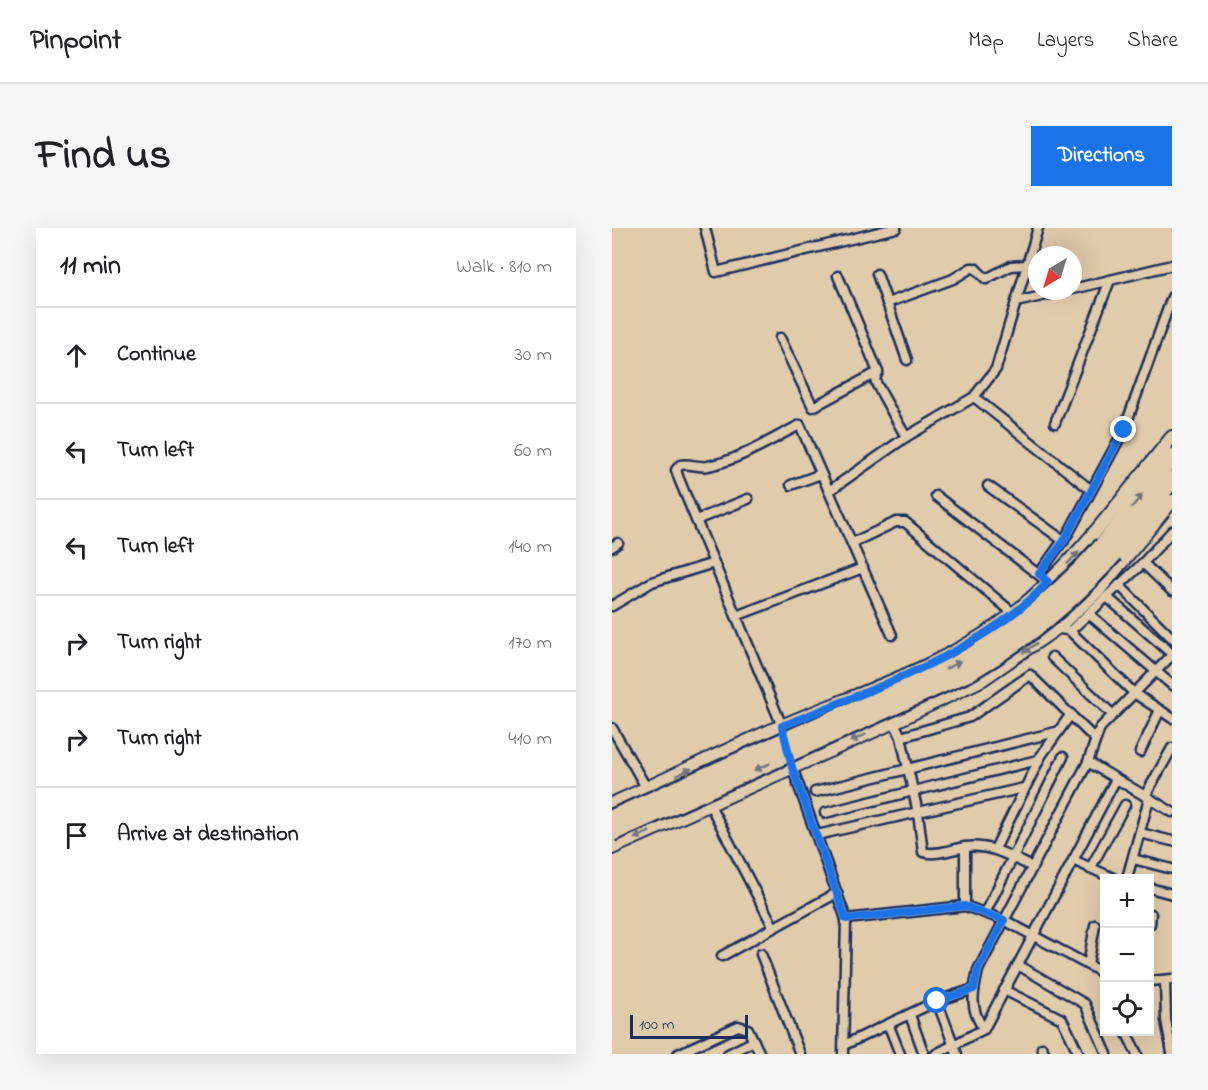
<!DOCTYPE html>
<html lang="en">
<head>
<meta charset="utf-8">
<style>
  body { margin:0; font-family:"Indie Flower",sans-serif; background:#f6f6f6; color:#202124 }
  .controls { position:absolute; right:18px; bottom:18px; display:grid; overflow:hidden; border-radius:0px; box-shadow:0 6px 24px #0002 }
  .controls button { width:54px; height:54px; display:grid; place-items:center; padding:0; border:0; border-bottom:2px solid #e0e0e0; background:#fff; color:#202124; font:30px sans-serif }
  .compass { position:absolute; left:416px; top:18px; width:54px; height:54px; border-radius:50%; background:#fff; box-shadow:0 6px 24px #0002; rotate:218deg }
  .scale { position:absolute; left:18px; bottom:15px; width:118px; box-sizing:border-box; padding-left:6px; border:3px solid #1b2f5e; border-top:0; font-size:16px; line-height:21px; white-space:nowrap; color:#1b2f5e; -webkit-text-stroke:4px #e0cbaa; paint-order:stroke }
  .stop { position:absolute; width:18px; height:18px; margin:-14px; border:4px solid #1a73e8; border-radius:50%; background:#fff }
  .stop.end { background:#1a73e8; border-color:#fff; box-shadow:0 2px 6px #0008 }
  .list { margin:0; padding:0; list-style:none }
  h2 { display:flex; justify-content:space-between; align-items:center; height:78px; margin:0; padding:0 24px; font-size:26px }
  h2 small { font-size:20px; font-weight:400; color:#757577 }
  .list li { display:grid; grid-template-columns:39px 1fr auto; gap:18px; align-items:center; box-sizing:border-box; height:96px; padding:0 24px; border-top:2px solid #e0e0e0 }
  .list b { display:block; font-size:22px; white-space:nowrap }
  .list em { font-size:20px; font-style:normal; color:#757577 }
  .icon { flex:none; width:33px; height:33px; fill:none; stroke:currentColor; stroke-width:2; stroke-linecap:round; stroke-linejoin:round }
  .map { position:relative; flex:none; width:560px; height:826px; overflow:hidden; border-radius:0px }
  header { display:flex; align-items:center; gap:36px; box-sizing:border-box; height:84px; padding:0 30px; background:#fff; border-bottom:2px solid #e0e0e0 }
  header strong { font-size:28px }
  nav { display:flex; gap:33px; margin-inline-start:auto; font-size:21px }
  .intro { display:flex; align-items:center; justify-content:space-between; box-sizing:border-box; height:144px; padding:0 36px }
  h1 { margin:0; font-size:42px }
  .button { padding:15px 27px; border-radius:0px; background:#1a73e8; color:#fff; font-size:21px; font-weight:700 }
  main { display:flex; gap:36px; padding:0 36px }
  aside { flex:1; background:#fff; border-radius:0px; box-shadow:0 6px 24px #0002 }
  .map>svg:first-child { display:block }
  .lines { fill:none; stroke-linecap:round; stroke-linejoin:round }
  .street-casing { stroke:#1b2f5e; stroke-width:13 }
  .secondary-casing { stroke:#1b2f5e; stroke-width:16 }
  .highway-casing { stroke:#1b2f5e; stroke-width:21 }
  .street { stroke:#e0cbaa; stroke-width:8 }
  .secondary { stroke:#e0cbaa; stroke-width:12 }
  .highway { stroke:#e0cbaa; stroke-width:16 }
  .highway-bridge-casing { stroke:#1b2f5e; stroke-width:21; stroke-linecap:butt }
  .highway-bridge { stroke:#e0cbaa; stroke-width:16 }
  .oneway { fill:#747580 }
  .route { stroke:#1a73e8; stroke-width:8 }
</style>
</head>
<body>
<header>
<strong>Pinpoint</strong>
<nav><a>Map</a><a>Layers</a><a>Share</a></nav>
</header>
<div class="intro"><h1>Find us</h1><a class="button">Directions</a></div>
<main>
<aside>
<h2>11 min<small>Walk · 810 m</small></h2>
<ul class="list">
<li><svg class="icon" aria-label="ahead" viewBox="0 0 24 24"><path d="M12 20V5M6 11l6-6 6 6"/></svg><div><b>Continue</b></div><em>30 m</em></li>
<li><svg class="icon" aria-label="left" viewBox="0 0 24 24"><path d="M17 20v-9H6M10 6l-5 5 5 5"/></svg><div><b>Turn left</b></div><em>60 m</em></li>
<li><svg class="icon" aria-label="left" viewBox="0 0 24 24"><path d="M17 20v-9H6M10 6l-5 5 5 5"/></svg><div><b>Turn left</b></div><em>140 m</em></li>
<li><svg class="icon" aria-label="right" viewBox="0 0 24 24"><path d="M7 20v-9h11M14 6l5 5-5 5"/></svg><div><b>Turn right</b></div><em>170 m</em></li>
<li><svg class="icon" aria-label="right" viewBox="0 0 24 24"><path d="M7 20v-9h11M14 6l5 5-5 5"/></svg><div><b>Turn right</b></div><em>410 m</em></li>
<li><svg class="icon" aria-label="arrive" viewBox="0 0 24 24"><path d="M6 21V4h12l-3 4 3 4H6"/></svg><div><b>Arrive at destination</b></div></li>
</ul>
</aside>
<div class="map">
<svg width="560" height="826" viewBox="0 0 560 826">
  <rect width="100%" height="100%" fill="#e0cbaa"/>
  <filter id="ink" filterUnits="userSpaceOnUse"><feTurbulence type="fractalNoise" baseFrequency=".0167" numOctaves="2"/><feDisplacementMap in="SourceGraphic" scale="12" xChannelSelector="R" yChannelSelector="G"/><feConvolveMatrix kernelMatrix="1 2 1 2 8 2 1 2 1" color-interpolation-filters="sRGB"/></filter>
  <g filter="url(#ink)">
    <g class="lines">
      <defs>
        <g id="street">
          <path d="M93,0L104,44L284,0"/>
          <path d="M265,46L295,132"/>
          <path d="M226,48L266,144L263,151L265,157L294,209L362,169L384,141L426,0"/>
          <path d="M461,61L560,37"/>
          <path d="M404,74L452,63"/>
          <path d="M275,75L341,51L359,40H363L374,51L399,38L415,37"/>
          <path d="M168,110L201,179L266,144"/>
          <path d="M362,169L479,262"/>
          <path d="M443,195L498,52"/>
          <path d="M179,257L209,246"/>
          <path d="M376,258L452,313"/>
          <path d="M217,263L294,209"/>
          <path d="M324,268L431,350"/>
          <path d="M84,292L136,271"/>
          <path d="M240,315L284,294H293L401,385"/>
          <path d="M0,319L6,315"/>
          <path d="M531,335L560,363"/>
          <path d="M427,346L457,304L512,202L560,69"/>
          <path d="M507,357L560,410"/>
          <path d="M495,369L560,426"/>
          <path d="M0,378L40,354L102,335"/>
          <path d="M477,386L560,457"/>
          <path d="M124,388L251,340"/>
          <path d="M445,400L458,403L522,465L560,490"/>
          <path d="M458,403L531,335L560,303"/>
          <path d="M440,429L501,487"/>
          <path d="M282,494L289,509L306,585L311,624C324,628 340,621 353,619C379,616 398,628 420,639"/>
          <path d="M170,498L67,251L64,242L68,237C78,235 88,240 96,238C128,232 159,211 188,197L280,407"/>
          <path d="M0,500L35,561"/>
          <path d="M289,509L358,489L418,447L483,511"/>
          <path d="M528,524L548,482"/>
          <path d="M476,534L560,584"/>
          <path d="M180,539L234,691L231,826"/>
          <path d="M203,564L444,504"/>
          <path d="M533,568L560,520"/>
          <path d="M98,577L162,700"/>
          <path d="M213,585L426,532L459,486"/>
          <path d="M528,605L560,613"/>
          <path d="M205,607L412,560"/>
          <path d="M383,621L428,530"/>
          <path d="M521,631L560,641"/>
          <path d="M461,632L501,650"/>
          <path d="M478,641L513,577"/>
          <path d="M515,650L537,571"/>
          <path d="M538,660L560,666"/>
          <path d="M353,678V619"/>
          <path d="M373,685L451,529"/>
          <path d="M234,691L353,678L392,692L493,746"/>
          <path d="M538,696L539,686"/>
          <path d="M149,726L188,826"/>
          <path d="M110,728L225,665"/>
          <path d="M406,737L473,776L495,826"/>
          <path d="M476,737L483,697"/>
          <path d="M553,752L554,792L560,825"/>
          <path d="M538,753L560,751"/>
          <path d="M392,762L450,791L467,826"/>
          <path d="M325,773L345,826"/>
          <path d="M298,787L312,826"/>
          <path d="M277,798L288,826"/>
          <path d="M372,801C357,781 361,765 366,742L476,534L488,500L560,427"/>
          <path d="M514,804L525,826"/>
          <path d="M232,817L325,773L362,761"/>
          <path d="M430,820L433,826"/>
          <path d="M66,826L126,798L136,801L148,826"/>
          <path d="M116,826L142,813"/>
          <path d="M324,826L372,801L504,551"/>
        </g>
        <g id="secondary">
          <path d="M0,576C58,550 115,521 174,496C250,464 336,437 402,385C464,335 510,270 560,209"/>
          <path d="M0,620L282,494L371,451L445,400L487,362L560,273"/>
        </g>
        <g id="highway">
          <path d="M491,317L560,229"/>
          <path d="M502,326L560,252"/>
        </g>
      </defs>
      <use href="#street" class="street-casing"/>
      <use href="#secondary" class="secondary-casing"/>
      <use href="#highway" class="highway-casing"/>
      <use href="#street" class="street"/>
      <use href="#secondary" class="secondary"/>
      <use href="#highway" class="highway"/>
      <defs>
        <g id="highway-bridge">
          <path d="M0,590L349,433C403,402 450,364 491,317"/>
          <path d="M0,605L356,445C412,413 459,375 502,326"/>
        </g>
      </defs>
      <use href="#highway-bridge" class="highway-bridge-casing"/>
      <use href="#highway-bridge" class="highway-bridge"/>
    </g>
    <defs><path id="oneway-solid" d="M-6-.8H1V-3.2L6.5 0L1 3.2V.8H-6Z" transform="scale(1.5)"/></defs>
    <g class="oneway">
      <use href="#oneway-solid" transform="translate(525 273) rotate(-52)"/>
      <use href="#oneway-solid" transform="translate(461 330) rotate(-46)"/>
      <use href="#oneway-solid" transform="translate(418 420) rotate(144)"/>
      <use href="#oneway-solid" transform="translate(341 437) rotate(-27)"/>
      <use href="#oneway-solid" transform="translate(246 510) rotate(156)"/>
      <use href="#oneway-solid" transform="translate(150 539) rotate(156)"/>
      <use href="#oneway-solid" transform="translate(72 544) rotate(-25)"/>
      <use href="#oneway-solid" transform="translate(30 607) rotate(156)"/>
    </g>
  </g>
  <g class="lines" filter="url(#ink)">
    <path class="route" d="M325,773L362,761L366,742L392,692L353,678L234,691L180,539L170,498C257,462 371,425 436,354L427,346L452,313L512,202"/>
  </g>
</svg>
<div class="controls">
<button>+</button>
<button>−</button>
<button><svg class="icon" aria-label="locate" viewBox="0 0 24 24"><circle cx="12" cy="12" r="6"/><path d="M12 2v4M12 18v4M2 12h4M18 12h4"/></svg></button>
</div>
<svg class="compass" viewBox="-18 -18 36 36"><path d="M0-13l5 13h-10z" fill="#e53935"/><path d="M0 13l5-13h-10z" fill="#757577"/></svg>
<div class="scale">100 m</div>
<div class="stop" style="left:325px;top:773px"></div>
<div class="stop end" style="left:512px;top:202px"></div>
</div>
</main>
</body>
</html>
